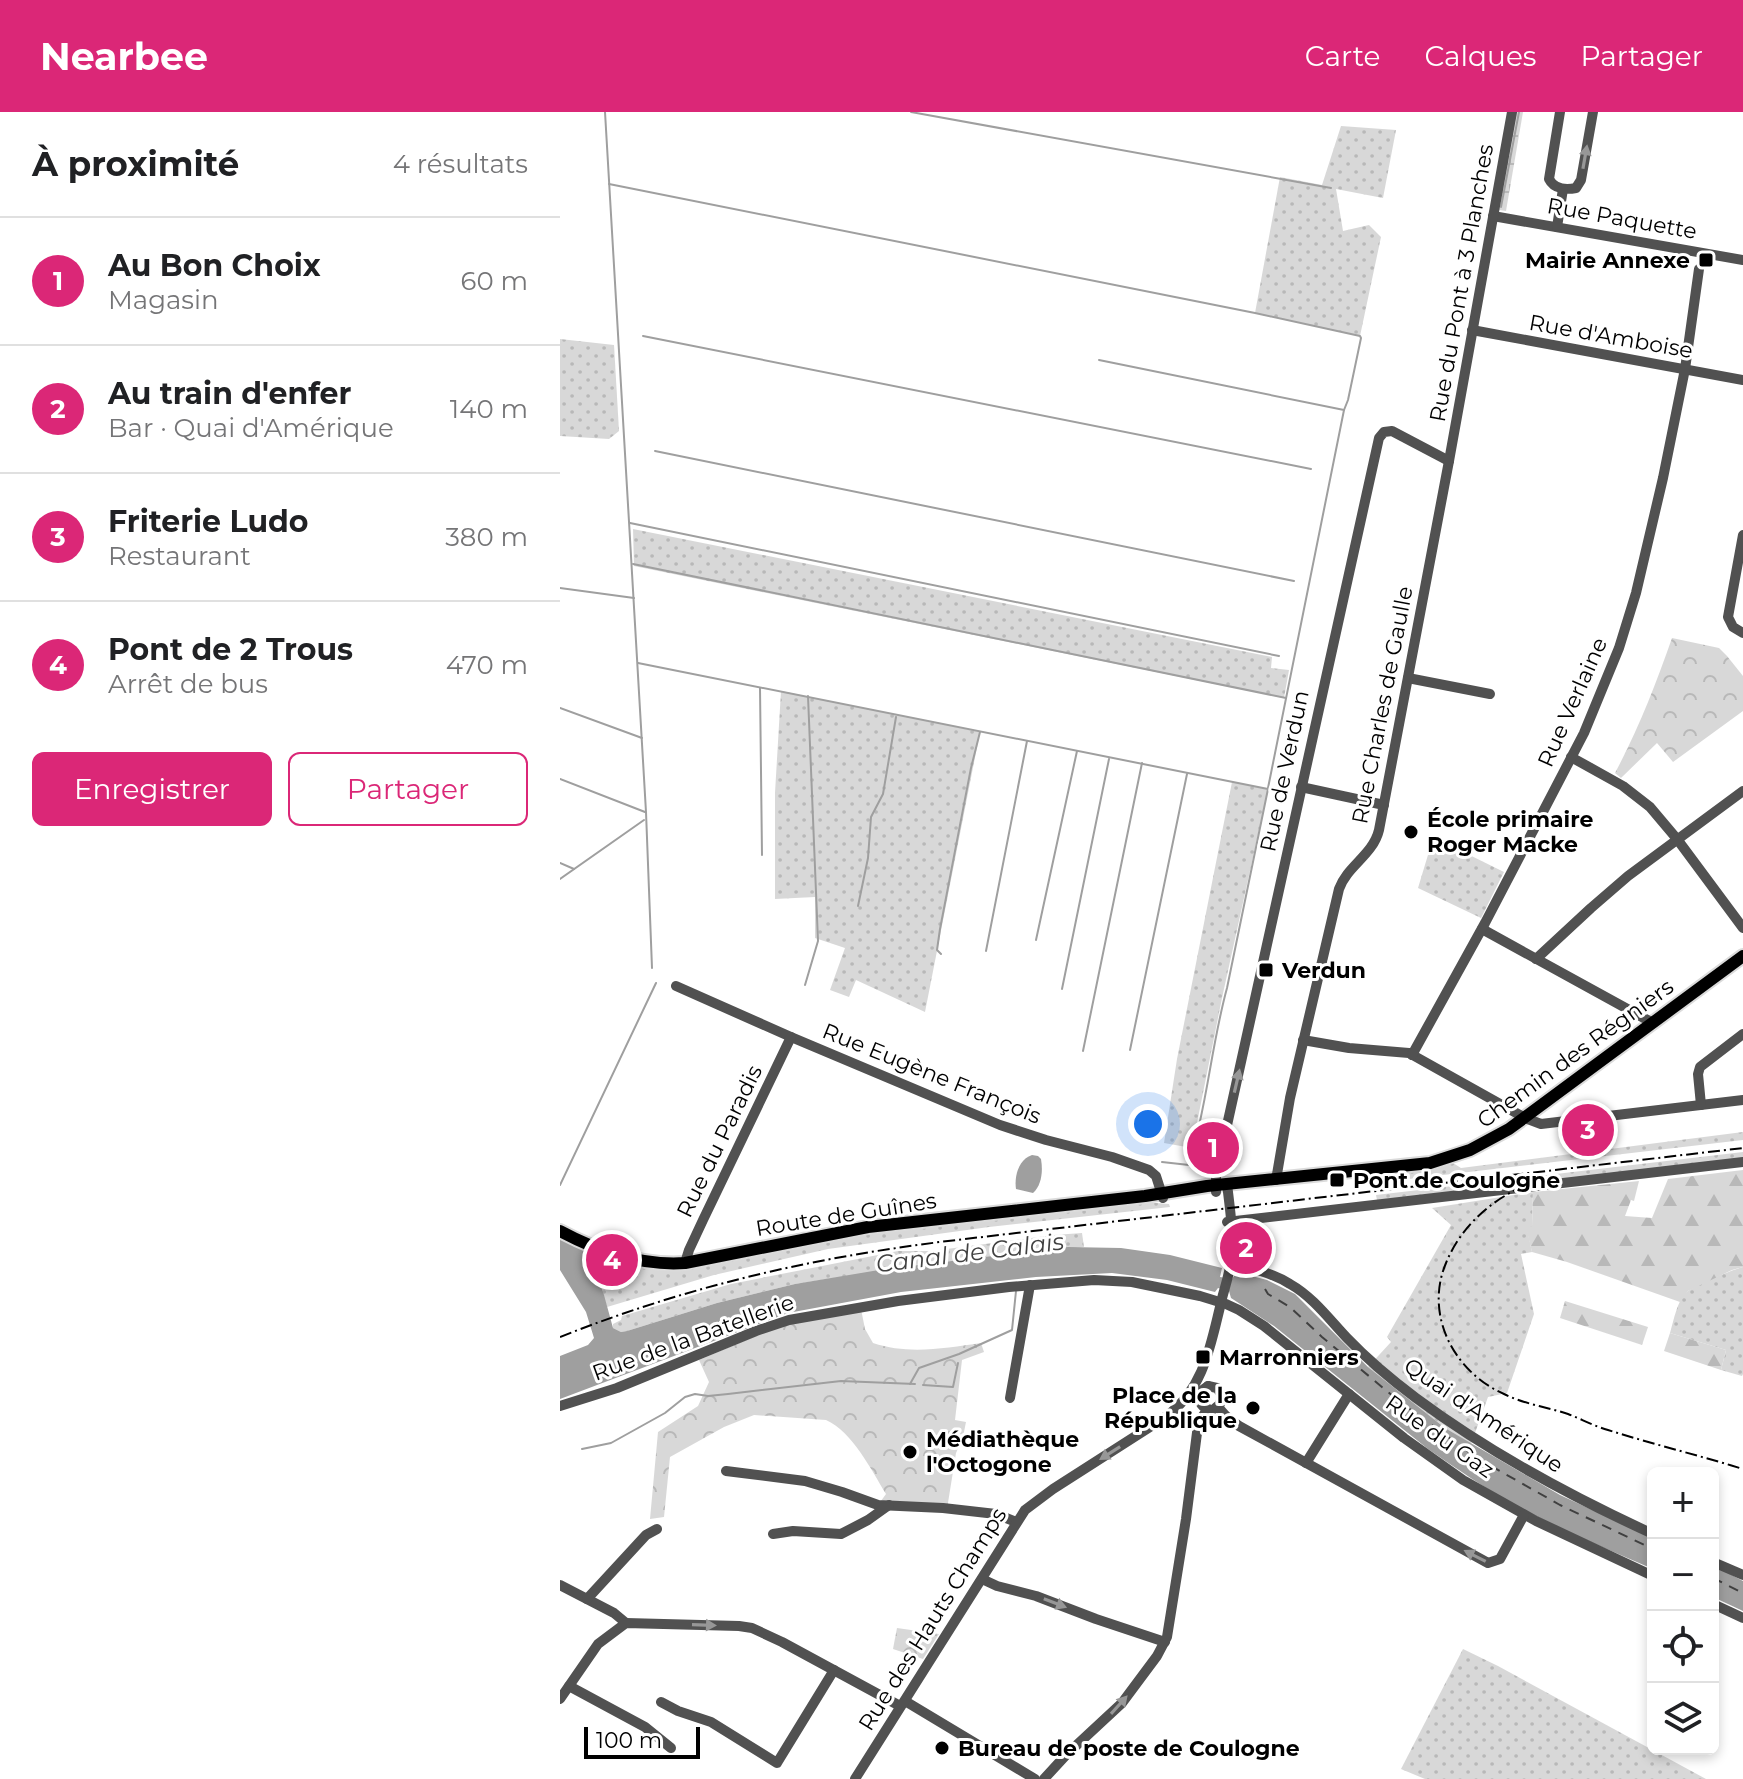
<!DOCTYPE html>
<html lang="fr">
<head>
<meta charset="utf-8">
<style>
  body { margin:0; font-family:Montserrat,sans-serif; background:#f6f6f6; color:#202124 }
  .controls { position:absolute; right:24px; bottom:24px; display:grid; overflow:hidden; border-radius:12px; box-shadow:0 4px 12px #0003 }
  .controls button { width:72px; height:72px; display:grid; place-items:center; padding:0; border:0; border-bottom:2px solid #e0e0e0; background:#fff; color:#202124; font:40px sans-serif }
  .scale { position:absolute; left:24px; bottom:20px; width:116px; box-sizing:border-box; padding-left:8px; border:4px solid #000; border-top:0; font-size:22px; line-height:28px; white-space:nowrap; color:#000; -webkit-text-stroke:6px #fff; paint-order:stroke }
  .you { position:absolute; left:588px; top:1012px; width:28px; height:28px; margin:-20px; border:6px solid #fff; border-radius:50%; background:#1a73e8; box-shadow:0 0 0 12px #1a73e833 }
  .badge { display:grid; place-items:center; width:52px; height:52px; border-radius:50%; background:#db2777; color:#fff; font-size:26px; font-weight:700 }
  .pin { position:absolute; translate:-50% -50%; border:4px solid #fff; box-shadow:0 2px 8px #0006 }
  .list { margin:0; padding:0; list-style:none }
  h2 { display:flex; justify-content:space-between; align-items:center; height:104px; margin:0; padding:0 32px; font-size:34px }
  h2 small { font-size:26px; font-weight:400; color:#757577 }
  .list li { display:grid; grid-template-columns:52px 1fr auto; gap:24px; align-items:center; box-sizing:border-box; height:128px; padding:0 32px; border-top:2px solid #e0e0e0 }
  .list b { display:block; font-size:30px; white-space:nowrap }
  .list p { margin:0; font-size:26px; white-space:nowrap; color:#757577 }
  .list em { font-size:26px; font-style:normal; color:#757577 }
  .actions { display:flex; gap:16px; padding:24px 32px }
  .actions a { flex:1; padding:18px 0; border:2px solid #db2777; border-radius:12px; text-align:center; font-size:28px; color:#db2777 }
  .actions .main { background:#db2777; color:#fff }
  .icon { flex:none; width:44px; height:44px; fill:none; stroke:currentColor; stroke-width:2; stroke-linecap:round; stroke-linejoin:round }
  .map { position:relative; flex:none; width:1183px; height:1667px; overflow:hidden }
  header { display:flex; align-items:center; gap:48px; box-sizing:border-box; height:112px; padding:0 40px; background:#db2777; color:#fff }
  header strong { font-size:38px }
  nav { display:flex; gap:44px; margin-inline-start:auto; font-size:28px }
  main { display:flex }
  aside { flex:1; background:#fff }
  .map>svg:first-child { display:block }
  .grass { fill:url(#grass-dots) }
  .forest { fill:url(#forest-firs) }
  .wetland { fill:url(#wetland-marsh) }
  .park { fill:url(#park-crowns) }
  .water { fill:#9f9f9f }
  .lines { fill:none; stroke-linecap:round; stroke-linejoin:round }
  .stream { stroke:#9f9f9f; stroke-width:2 }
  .ferry { stroke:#404040; stroke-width:2; stroke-dasharray:10 8; stroke-linecap:butt }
  .major-casing { stroke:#dbdbdb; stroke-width:16 }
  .minor { stroke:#515151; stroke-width:10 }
  .major { stroke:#000; stroke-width:12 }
  .rail { stroke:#000; stroke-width:2; stroke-dasharray:12 4 2 4; stroke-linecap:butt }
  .oneway { fill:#979797 }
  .poi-dot { fill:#000; stroke:#fff; stroke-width:3 }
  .labels { text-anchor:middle; stroke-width:6; stroke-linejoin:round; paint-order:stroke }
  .street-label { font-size:22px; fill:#000; stroke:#fff }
  .poi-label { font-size:22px; font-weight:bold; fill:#000; stroke:#fff; text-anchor:start }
  .water-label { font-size:24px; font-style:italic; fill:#404040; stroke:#fff }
</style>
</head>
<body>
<header>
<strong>Nearbee</strong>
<nav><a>Carte</a><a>Calques</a><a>Partager</a></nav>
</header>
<main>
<aside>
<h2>À proximité<small>4 résultats</small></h2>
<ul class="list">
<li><span class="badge">1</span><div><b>Au Bon Choix</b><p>Magasin</p></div><em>60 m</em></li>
<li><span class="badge">2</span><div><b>Au train d'enfer</b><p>Bar · Quai d'Amérique</p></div><em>140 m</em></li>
<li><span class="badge">3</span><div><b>Friterie Ludo</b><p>Restaurant</p></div><em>380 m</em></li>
<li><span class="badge">4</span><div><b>Pont de 2 Trous</b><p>Arrêt de bus</p></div><em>470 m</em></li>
</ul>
<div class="actions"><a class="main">Enregistrer</a><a>Partager</a></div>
</aside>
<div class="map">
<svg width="1183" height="1667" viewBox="0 0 1183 1667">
  <defs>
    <pattern id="grass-dots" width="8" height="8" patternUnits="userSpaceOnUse" patternTransform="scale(2)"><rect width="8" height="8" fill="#d8d8d8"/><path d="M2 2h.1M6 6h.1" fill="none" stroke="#b8b8b8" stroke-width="1.8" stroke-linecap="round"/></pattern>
    <pattern id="forest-firs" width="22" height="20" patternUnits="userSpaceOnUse" patternTransform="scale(2)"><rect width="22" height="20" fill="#d8d8d8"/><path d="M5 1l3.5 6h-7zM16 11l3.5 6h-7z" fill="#b8b8b8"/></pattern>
    <pattern id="wetland-marsh" width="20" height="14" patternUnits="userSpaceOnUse" patternTransform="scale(2)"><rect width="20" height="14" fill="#d8d8d8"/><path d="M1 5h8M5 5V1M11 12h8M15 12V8" fill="none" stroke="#b8b8b8"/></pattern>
    <pattern id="park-crowns" width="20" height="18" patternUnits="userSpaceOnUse" patternTransform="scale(2)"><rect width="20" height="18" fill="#d8d8d8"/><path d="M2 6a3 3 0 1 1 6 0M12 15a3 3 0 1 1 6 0" fill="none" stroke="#b8b8b8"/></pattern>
  </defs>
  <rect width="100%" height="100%" fill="#fff"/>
  <g class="grass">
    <path d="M781,14L836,18L823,86L776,77L783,119L809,113L821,125L800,224L695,201L720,65L762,73Z"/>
    <path d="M0,227L54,233L59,319L49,327L0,324Z"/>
    <path d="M73,417L712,545L711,556L729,558L724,586L74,454Z"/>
    <path d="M221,579L420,620L365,900L296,868L289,885L270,878L285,836L255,826V785L215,787V681Z"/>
    <path d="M672,670L708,677L662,886L632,1036L604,1031L617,947Z"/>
    <path d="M874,723L881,729L944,760L921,806L858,776Z"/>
    <path d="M1183,1020V1028L815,1071L814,1062L893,1051L901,1056Z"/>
    <path d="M1183,1040V1046L817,1088L816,1083Z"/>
    <path d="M973,1080L972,1115L967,1117L972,1140L961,1142L974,1202L947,1281L928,1285L911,1332L885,1316L808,1255L831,1230L827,1225L891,1113L872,1096Z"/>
    <path d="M584,1090L609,1092L610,1095L429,1115L268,1137L154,1163L47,1195L29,1142L0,1127V1124L38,1144L52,1148L72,1153L123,1156L272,1125L389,1109Z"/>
    <path d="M522,1121L524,1135L371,1151L235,1172L157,1191L67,1219L61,1220L53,1216V1212L61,1208L62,1204L171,1172L338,1139H371L494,1123Z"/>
    <path d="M1183,1155V1262L1182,1264L1161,1258L1166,1238L1110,1221C1114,1208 1117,1188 1128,1179C1137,1172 1172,1158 1183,1155Z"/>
    <path d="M903,1537L938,1554L1146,1667H865L841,1657Z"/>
  </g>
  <g class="forest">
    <path d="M1183,1058V1155L1172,1158L1128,1179L1120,1190L1007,1150L972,1140L966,1116L972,1114L973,1080L1079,1069L1074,1089L1071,1088L1065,1104L1092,1106L1108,1067Z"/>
    <path d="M1005,1189L1088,1215L1082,1233L1000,1206Z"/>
    <path d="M1110,1221L1166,1238L1161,1258L1104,1239Z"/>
  </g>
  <path class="wetland" d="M956,0H963L946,99L939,98Z"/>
  <g class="park">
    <path d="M1112,526L1159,536L1167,544L1183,564V599L1113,650L1097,631L1061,666L1055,661C1078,618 1096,572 1112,526Z"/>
    <path d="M301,1197L305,1217L313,1231C349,1243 385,1236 421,1231L424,1240L402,1248L395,1308L406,1310L403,1325L396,1341L387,1397L318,1393L326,1382C312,1359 292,1319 266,1308L194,1303L164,1315L110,1345L104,1405L90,1407L98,1320L138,1294L149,1270L139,1248L210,1218L237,1209Z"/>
    <path d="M337,1516L379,1522L363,1547L333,1537Z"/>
  </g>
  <g class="water">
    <path d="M472,1043L478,1044L481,1047C483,1058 482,1073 473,1081L456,1077C454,1064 459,1047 472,1043Z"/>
    <path d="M0,1127L29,1141L44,1183L53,1216L61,1220L67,1219L157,1191L235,1172L325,1157L508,1135L561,1136L610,1143L662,1156L660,1165L672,1167L677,1160L707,1168L735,1182L808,1255L885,1316L1000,1383L1093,1426V1457C1047,1437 1001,1418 957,1394C926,1377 897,1357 868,1337L714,1214L671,1186L669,1179L658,1176L655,1180L607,1168L552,1161L476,1165L341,1180L228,1201L0,1287V1244L28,1233L34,1226L26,1200L0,1158Z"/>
    <path d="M1153,1453L1183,1469V1499L1153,1485Z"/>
  </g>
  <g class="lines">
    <g class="stream">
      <path d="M45,0L86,700L92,856"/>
      <path d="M351,0L771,76"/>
      <path d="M49,72L695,201L800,224L801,226L788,288L784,298"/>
      <path d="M941,95L959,0"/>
      <path d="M83,224L751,357"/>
      <path d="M539,248L784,298L708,676"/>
      <path d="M95,339L734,469"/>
      <path d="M70,411L719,544"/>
      <path d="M73,452L726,586"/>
      <path d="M0,476L74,486"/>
      <path d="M78,551L708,677L667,876C651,934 647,995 629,1053L602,1050"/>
      <path d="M200,576L202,743"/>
      <path d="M0,596L82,626"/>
      <path d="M0,667L85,700"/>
      <path d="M0,751L14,757"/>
      <path d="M0,767L84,708"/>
      <path d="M298,794L308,746L311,705L323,682L336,605"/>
      <path d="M476,828L517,639"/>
      <path d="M426,839L467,629"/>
      <path d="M381,842L377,838L380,817L411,656L420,620"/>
      <path d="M245,873L258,829L248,584"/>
      <path d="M502,877L549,647"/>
      <path d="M570,938L627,662"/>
      <path d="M523,939L582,651"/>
      <path d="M0,1073L96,871"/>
      <path d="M350,1272L359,1256L399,1242L452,1218L456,1179"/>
      <path d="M363,1273L393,1275L398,1251"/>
      <path d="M22,1337L51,1331L105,1301L125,1285L135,1282L148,1284L168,1282L281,1269L355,1272"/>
    </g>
    <g class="ferry">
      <path d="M705,1177L708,1182L730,1195L762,1225L840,1290L917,1346L1000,1393L1093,1437"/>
      <path d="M1153,1466L1183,1481"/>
    </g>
    <defs>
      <path id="major" d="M0,1119C39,1140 80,1154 125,1151L308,1115L585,1084L647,1074L870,1051L910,1038L949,1017L1183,844"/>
    </defs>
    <use href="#major" class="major-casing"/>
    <g class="minor">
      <path d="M1000,0L989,67C994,77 1006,78 1016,76L1021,68L1033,0"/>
      <path d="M933,104L1183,148"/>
      <path d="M997,115L1003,77"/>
      <path d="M912,218L1183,268"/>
      <path d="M1183,423L1168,505L1173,515L1183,521"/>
      <path d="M848,566L930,582"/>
      <path d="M1011,645L1063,674L1090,695L1117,727L1183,816"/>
      <path d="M741,675L824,693"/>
      <path d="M922,817L1093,911"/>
      <path d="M976,847L1031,796L1068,764L1183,679"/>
      <path d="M116,874L231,925L440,1013L486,1028L552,1045L589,1058L596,1064L603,1086"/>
      <path d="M743,928L789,936L849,941L965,1006L981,1012L1183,988"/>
      <path d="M852,943L925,811L1024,621L1059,536L1076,481L1103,366L1125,257L1139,157"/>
      <path d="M1141,993L1138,962L1140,955L1183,922"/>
      <path d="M716,1068L730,986L779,777C787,754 813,743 819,718L889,349L952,0"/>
      <path d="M656,1080V1063L819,326L824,320L832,319L889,349"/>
      <path d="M667,1110L1183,1050"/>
      <path d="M667,1149C689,1156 711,1160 730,1172C753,1185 769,1207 787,1226C808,1248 832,1268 856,1286C930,1341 1010,1384 1093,1422"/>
      <path d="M125,1151L129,1138L143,1108L231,925"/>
      <path d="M648,1274L657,1276L662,1283L660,1292L654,1297"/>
      <path d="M648,1274L641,1279C637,1287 640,1294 648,1297"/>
      <path d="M450,1286L470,1173"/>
      <path d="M0,1294L57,1276L196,1219L229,1208L338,1189L449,1175L534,1168L572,1170L640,1184L666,1192L679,1198L704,1214L844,1326L903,1368L976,1409L1093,1464"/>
      <path d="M658,1295L666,1304L679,1314L928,1451L940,1447L964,1403"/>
      <path d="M746,1351L789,1282"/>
      <path d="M166,1359L245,1369L282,1380L318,1393L383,1396L436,1402L456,1410"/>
      <path d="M213,1422L233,1419L281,1422L308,1408L329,1393"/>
      <path d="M1153,1450L1183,1463"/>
      <path d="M422,1467L437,1474L476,1484L536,1507L605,1530"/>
      <path d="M0,1473L54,1501L66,1511"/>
      <path d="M27,1487L86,1423L97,1417"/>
      <path d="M1153,1492L1183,1506"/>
      <path d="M9,1574L85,1615L111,1636"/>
      <path d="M0,1587L38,1532L66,1511L179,1514L192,1516L222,1530L340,1594"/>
      <path d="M345,1589L475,1667"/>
      <path d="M101,1590L118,1599L151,1610L217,1651L274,1558"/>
      <path d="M295,1667L465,1398L493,1377L607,1304C643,1277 650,1236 660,1195C663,1179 670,1163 671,1147C674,1122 670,1097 667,1072"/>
      <path d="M484,1667L506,1643L562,1591L597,1544L607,1525L626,1407L638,1313L642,1305L648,1297"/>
    </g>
    <use href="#major" class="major"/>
    <g class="rail">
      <path d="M985,1067C942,1078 903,1109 886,1151C864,1203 894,1260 944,1282C964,1292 987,1295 1008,1302C1021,1307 1034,1314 1048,1318C1092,1332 1138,1343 1183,1357"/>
      <path d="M0,1225C129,1174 250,1146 388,1129L1183,1036"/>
    </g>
  </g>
  <defs><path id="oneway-solid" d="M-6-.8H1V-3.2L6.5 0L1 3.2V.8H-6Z" transform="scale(2)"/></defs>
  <g class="oneway">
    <use href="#oneway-solid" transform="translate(1025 45) rotate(-80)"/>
    <use href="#oneway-solid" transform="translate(677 969) rotate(-77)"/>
    <use href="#oneway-solid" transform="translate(550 1341) rotate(148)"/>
    <use href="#oneway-solid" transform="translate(915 1444) rotate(-153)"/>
    <use href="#oneway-solid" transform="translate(495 1491) rotate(21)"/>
    <use href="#oneway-solid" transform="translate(144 1513) rotate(2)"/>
    <use href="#oneway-solid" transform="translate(559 1593) rotate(-48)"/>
  </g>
  <g class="poi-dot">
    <rect x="1138" y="140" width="16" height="16" rx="4"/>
    <circle cx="851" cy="720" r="8"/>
    <rect x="698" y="850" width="16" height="16" rx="4"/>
    <rect x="769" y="1060" width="16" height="16" rx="4"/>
    <rect x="635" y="1237" width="16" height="16" rx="4"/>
    <circle cx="693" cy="1296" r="8"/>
    <circle cx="350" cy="1340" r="8"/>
    <circle cx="382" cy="1636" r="8"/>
  </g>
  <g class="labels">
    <g class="street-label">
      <text transform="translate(1062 106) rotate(10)" y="8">Rue Paquette</text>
      <text transform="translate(901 171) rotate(-80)" y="8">Rue du Pont à 3 Planches</text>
      <text transform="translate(1051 224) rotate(10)" y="8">Rue d'Amboise</text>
      <text transform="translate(1012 590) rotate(-66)" y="8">Rue Verlaine</text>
      <text transform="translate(822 593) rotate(-79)" y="8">Rue Charles de Gaulle</text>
      <text transform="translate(724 659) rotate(-78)" y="8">Rue de Verdun</text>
      <text transform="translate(1015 941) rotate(-36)" y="8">Chemin des Régniers</text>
      <text transform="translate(372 961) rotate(22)" y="8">Rue Eugène François</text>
      <text transform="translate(159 1029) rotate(-64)" y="8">Rue du Paradis</text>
      <text transform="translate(286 1102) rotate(-9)" y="8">Route de Guînes</text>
      <text transform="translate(133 1225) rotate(-20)" y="8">Rue de la Batellerie</text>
      <text transform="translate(924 1303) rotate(34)" y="8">Quai d'Amérique</text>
      <text transform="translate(880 1324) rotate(35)" y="8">Rue du Gaz</text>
      <text transform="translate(372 1507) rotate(-58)" y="8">Rue des Hauts Champs</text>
    </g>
    <g class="poi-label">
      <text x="1130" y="156" text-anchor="end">Mairie Annexe</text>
      <text x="867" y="715">École primaire<tspan x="867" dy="25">Roger Macke</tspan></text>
      <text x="722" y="866">Verdun</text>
      <text x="793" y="1076">Pont de Coulogne</text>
      <text x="659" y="1253">Marronniers</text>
      <text x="677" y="1291" text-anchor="end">Place de la<tspan x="677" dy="25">République</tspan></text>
      <text x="366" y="1335">Médiathèque<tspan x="366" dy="25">l'Octogone</tspan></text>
      <text x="398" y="1644">Bureau de poste de Coulogne</text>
    </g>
    <g class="water-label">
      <text transform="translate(410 1141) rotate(-7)" y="8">Canal de Calais</text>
    </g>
  </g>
</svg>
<div class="controls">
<button>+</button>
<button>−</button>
<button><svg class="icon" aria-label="locate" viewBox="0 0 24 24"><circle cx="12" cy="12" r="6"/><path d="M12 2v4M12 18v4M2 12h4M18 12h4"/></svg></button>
<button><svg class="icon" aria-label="layers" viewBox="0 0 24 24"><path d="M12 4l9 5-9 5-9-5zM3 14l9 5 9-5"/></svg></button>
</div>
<div class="scale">100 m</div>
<div class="you"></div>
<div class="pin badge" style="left:653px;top:1036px">1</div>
<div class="pin badge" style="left:686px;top:1136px">2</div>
<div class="pin badge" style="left:1028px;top:1018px">3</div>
<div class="pin badge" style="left:52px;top:1148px">4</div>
</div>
</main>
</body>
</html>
